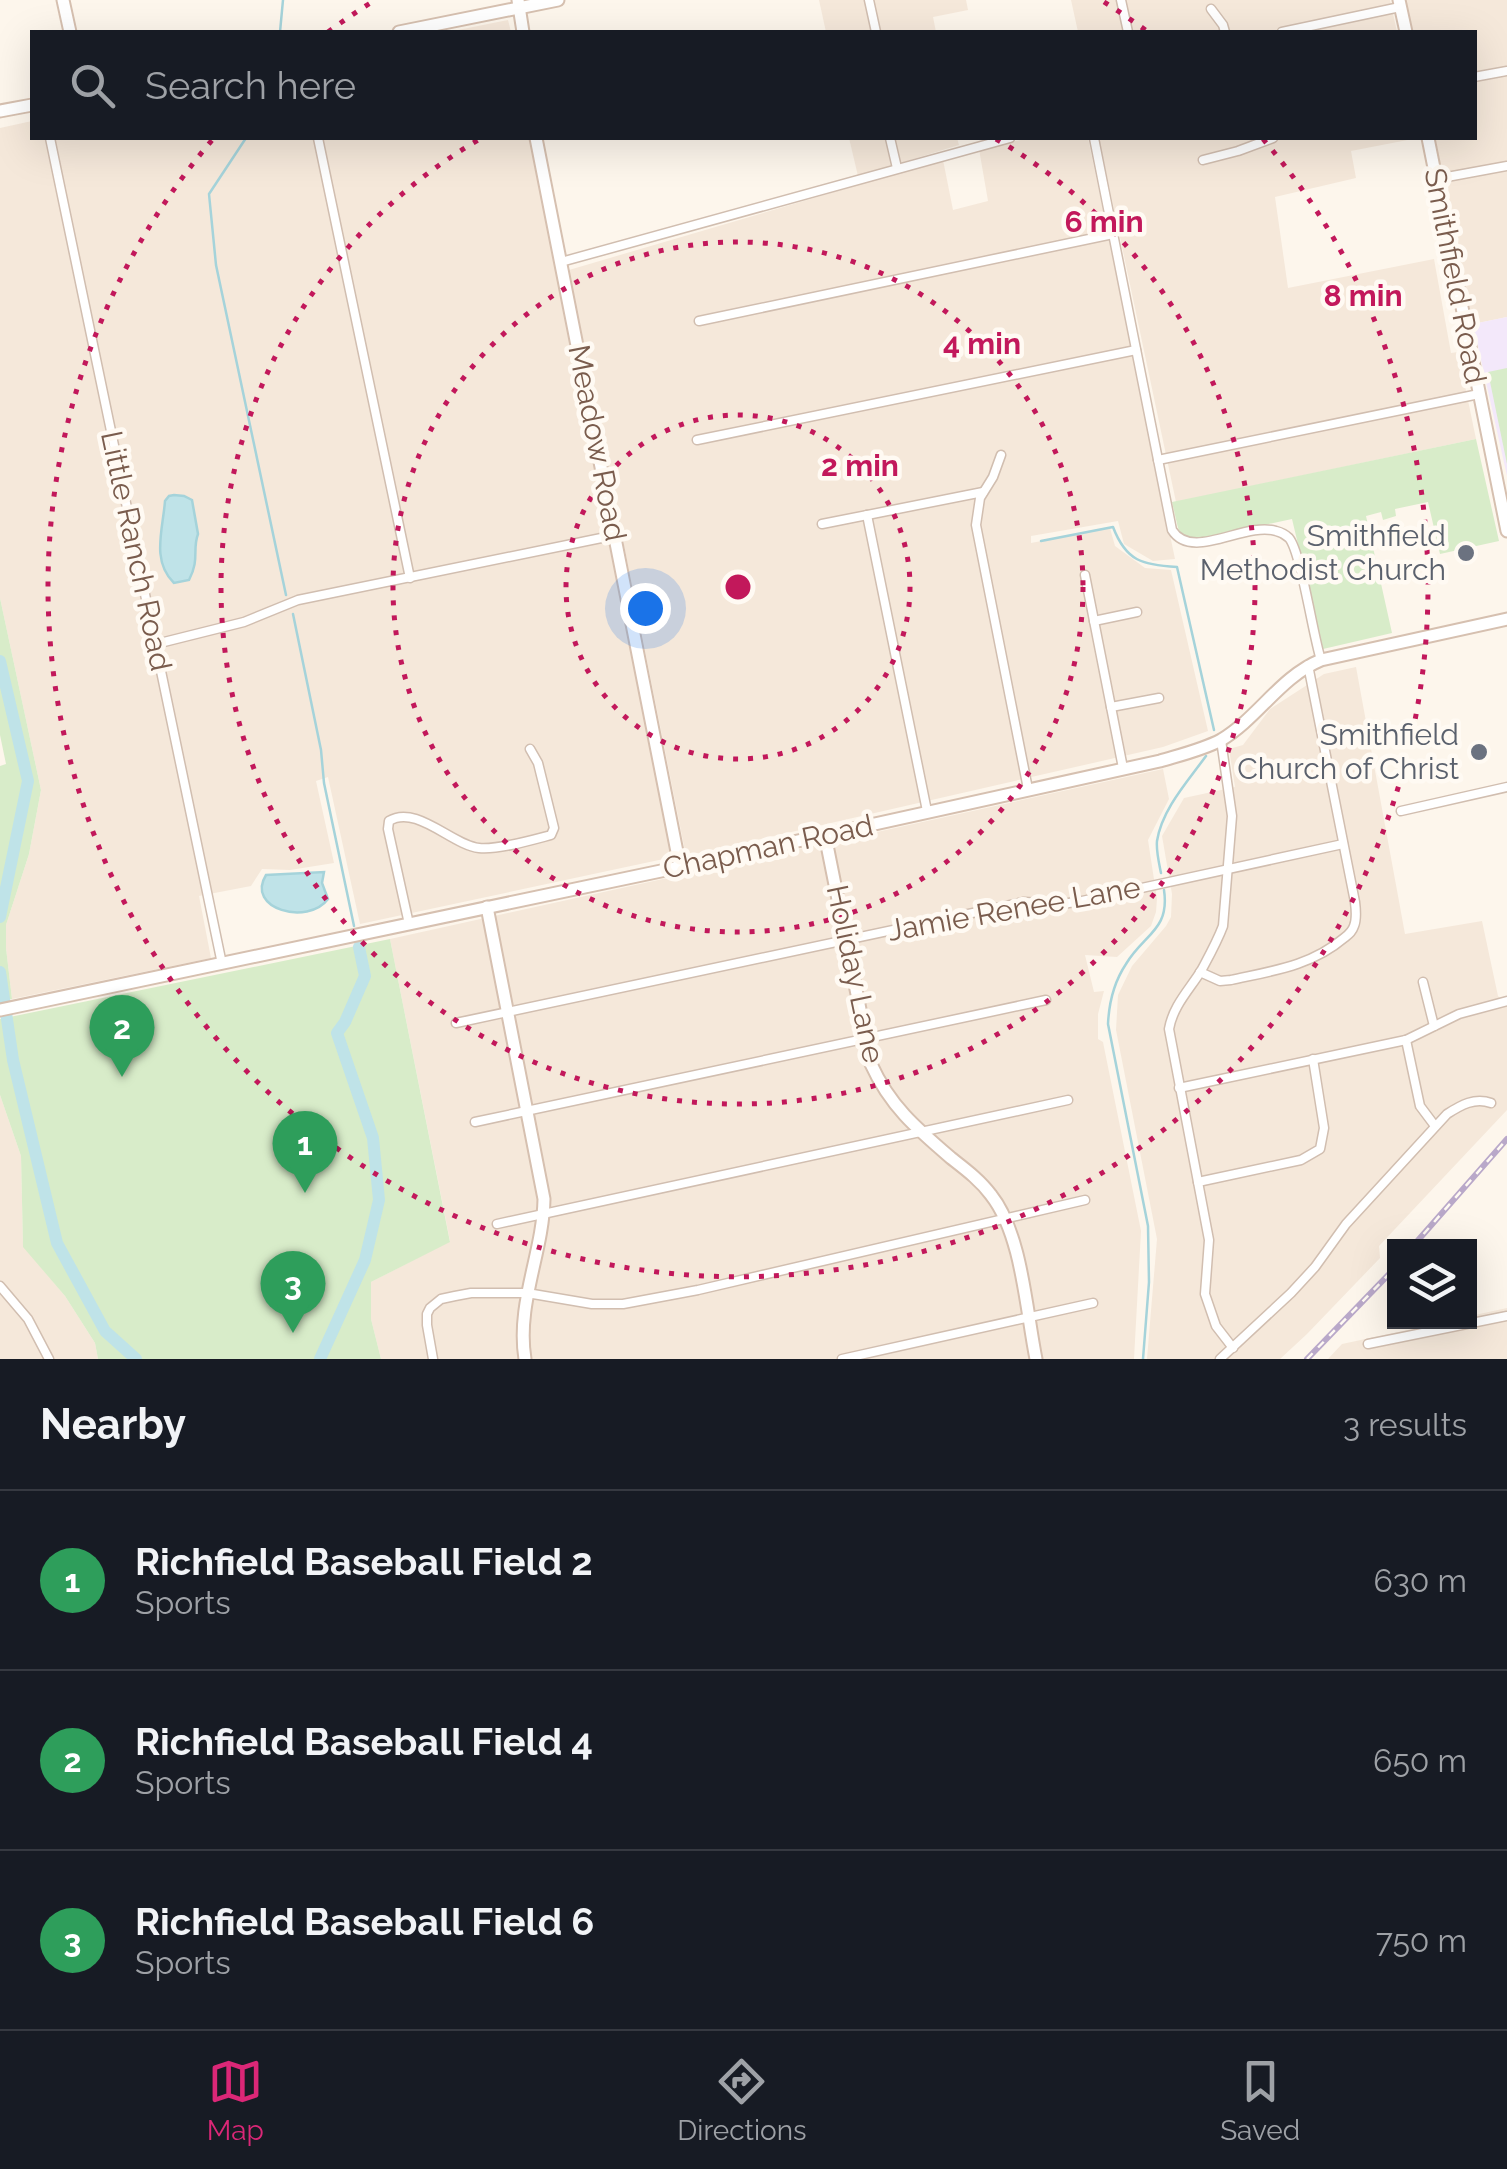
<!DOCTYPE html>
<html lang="en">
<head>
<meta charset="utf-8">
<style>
  body { margin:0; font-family:Raleway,sans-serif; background:#20242c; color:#f1f3f6 }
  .controls { position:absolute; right:30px; bottom:30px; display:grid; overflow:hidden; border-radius:0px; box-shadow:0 10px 40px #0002 }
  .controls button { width:90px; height:90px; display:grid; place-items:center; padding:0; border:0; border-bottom:2px solid #363941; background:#171b24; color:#f1f3f6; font:50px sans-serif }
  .you { position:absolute; left:645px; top:608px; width:35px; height:35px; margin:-25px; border:8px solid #fff; border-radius:50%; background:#1a73e8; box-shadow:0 0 0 15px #1a73e833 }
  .badge { display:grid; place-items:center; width:65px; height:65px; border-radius:50%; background:#db2777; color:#fff; font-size:32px; font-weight:700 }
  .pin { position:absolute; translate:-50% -82px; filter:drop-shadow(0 2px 5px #0008) }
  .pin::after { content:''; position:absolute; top:52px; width:35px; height:30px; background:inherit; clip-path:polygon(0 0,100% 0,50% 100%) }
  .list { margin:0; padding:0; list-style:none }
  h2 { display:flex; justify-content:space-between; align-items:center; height:130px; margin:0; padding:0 40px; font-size:42px }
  h2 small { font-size:32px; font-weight:400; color:#9ea1a6 }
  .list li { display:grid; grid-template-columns:65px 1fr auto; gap:30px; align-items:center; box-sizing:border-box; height:180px; padding:0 40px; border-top:2px solid #363941 }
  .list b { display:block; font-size:38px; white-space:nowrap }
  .list p { margin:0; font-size:32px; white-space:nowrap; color:#9ea1a6 }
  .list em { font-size:32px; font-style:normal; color:#9ea1a6 }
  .icon { flex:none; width:55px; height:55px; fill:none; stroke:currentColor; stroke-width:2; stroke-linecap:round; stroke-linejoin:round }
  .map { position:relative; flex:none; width:1507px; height:1359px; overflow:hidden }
  .search { position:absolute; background:#171b24; box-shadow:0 10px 40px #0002; left:30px; right:30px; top:30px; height:110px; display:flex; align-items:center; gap:25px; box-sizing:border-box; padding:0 35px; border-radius:0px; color:#9ea1a6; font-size:38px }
  .sheet { height:670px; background:#171b24 }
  nav { display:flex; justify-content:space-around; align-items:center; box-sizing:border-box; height:140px; border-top:2px solid #363941; background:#171b24; font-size:28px; color:#9ea1a6 }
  nav a { display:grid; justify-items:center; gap:5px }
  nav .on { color:#db2777 }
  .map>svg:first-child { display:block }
  .residential { fill:#f5e8da }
  .education { fill:#f3e8fa }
  .green { fill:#d8ecc9 }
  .water { fill:#bfe3e8; stroke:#a5d3da; stroke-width:2.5 }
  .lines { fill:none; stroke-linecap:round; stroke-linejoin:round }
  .stream { stroke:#a5d3da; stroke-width:2.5 }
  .river { stroke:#bfe3e8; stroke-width:12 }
  .street-casing { stroke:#d1beb0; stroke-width:11 }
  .secondary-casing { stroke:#d6c0b0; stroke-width:15 }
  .street { stroke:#fff; stroke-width:8 }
  .secondary { stroke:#fff; stroke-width:11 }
  .rail-casing { stroke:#b9a8c9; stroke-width:6 }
  .rail { stroke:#fffaf3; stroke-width:2.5; stroke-dasharray:8; stroke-linecap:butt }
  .ring { fill:none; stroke:#c2185b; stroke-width:5; stroke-dasharray:5 10 }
  .worship-dot { fill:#6b7280; stroke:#fffaf3; stroke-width:4 }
  .labels { text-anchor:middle; stroke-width:9; stroke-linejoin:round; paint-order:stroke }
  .street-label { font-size:30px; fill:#7a5c4d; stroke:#fffaf3 }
  .worship-label { font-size:30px; fill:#5b616d; stroke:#fffaf3; text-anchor:end }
  .centre { fill:#c2185b; stroke:#fffaf3; stroke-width:5 }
  .ring-label { font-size:30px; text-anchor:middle; font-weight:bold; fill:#c2185b; stroke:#fffaf3; stroke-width:9; stroke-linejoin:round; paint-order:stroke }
</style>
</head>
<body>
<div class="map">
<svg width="1507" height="1359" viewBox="0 0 1507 1359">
  <rect width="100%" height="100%" fill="#fdf6ec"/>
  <g class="residential">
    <path d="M819,0H966L968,10L933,17L936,32H826Z"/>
    <path d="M1071,0H1390L1397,32H1078Z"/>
    <path d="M1406,0H1507V317L1473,324L1435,138H1474V32H1413Z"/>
    <path d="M508,20L511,32H448Z"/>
    <path d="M32,121V138H530L673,857L360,924L328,777L316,781L334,863L290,870L262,869L251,886L199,896L211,958L12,999L6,948V925L29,854L41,790L0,598V128Z"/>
    <path d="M849,138H957L959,145L858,176Z"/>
    <path d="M1030,138H1088L1175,559L1153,561L1124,544L1118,521L1031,536V543L1110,528L1115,546L1145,568L1171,570L1208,731L1163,747L686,856L569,270L943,160L953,210L988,201L979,149Z"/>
    <path d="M1099,138H1418L1351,151L1356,178L1275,197L1288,288L1434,259L1451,353L1458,352L1476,439L1176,502Z"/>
    <path d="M1356,667L1405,934L1482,921L1498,996L1507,1006V1110L1379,1246L1380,1258L1307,1334L1280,1359H1147L1157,1239L1116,1030L1118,995L1132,966L1166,926L1171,917L1172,894L1162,836L1184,798L1235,787L1229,749L1243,745L1270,709L1324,674Z"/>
    <path d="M1163,769L1169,799L1148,840L1157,899L1156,912L1151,926L1117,957L1085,955L1094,992L1104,991L1098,1014V1039L1103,1042L1141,1231L1134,1359H381L371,1319V1282L450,1241L390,939Z"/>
    <path d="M0,1095L21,1156L23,1246L65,1296L95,1343L98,1359H0Z"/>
    <path d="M1507,1308V1359H1328L1342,1344L1445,1322H1470V1316Z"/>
  </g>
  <path class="education" d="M1507,317V476L1473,324Z"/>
  <g class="green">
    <path d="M1507,368V464L1488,372Z"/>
    <path d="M1476,439L1499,541L1440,554L1428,502L1395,509L1396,516L1383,520L1381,512L1366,516L1392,633L1323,649L1292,519L1197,539L1182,535L1178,528L1172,502Z"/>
    <path d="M0,598L41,790L29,854L6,925V948L12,999L0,1001V766L6,764L0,735Z"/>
    <path d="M390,939L450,1242L371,1282V1319L381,1359H98L95,1343L65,1296L23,1247L21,1156L0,1095V1019Z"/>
  </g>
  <g class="water">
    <path d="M174,495L184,496L192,500L198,534C192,550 200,559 189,580L174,583C151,561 163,529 165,501L169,496Z"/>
    <path d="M324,872L322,883L328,899C308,926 245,909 266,875Z"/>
  </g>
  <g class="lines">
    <g class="stream">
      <path d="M280,32L283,0"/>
      <path d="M246,138L209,194L216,265L286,595"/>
      <path d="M1041,541L1113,527C1126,561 1142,565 1177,567L1214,730"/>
      <path d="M293,614L321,750L324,783L354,926"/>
      <path d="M1161,873C1159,863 1156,851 1157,841C1162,809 1188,781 1206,756"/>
      <path d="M1143,1359L1149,1282L1148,1226L1108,1024C1109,1002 1114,982 1126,964C1144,934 1170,930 1164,890"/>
    </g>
    <g class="river">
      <path d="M0,661L28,781L0,917"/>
      <path d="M0,972L13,1060L57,1243L105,1331L136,1359"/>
      <path d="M320,1359L365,1260L379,1200L373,1138L337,1033L345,1022L365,976L359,947"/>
    </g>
    <defs>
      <g id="street">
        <path d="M869,0L876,32"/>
        <path d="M1121,0L1128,32"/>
        <path d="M1211,9L1223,25L1225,32"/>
        <path d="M1282,32L1400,7"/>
        <path d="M1474,77L1507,71"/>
        <path d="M50,138L222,964"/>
        <path d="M318,138L410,578"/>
        <path d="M890,138L897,168"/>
        <path d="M1094,138L1172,530C1192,562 1245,521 1276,531C1280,532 1286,535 1289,538C1301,552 1313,636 1321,660"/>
        <path d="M1203,160L1238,151L1273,138"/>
        <path d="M1436,179L1507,166"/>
        <path d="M561,262L1010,138"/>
        <path d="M699,321L1113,234"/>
        <path d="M697,440L1136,350"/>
        <path d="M1001,455L993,477L980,498L976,525L1028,789"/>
        <path d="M1158,460L1479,394"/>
        <path d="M867,515L927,811"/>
        <path d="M822,524L983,492"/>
        <path d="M1085,575L1123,768"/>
        <path d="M1094,621L1137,612"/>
        <path d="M156,644L244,622L298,600L616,535"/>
        <path d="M1111,707L1159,698"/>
        <path d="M1221,740L1232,816L1223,926C1217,942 1209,956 1201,971C1189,990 1173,1006 1169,1029L1209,1240L1205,1294L1216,1326L1233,1348"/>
        <path d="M1401,811L1507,787"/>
        <path d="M409,924L388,829L389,821C416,804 452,845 479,848C498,850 532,840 551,835L554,828L538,763L530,749"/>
        <path d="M1200,972L1220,981L1231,980C1272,971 1311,966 1344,938C1349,934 1352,932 1354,926C1357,919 1356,910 1355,902L1308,665"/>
        <path d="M1423,982L1434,1026"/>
        <path d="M456,1023L1024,902L1062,904L1082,901L1343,844"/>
        <path d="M1406,1040L1420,1106L1435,1126"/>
        <path d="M1179,1088L1406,1040L1459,1014L1507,1001"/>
        <path d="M475,1122L1046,1000"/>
        <path d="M1198,1182L1301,1160L1320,1149L1324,1128L1313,1059"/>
        <path d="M497,1224L1068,1100"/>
        <path d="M0,1286L28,1319L49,1359"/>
        <path d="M1368,1344L1507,1316"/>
        <path d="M433,1359L427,1325V1314L430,1308L441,1299L455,1296L471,1293H527L592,1304H623L698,1290L1085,1200"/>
        <path d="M842,1359L1093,1303"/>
        <path d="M1220,1359L1291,1293L1315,1267L1346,1224L1447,1114C1461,1105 1475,1097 1491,1103"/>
      </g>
      <g id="secondary">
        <path d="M63,0L70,32"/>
        <path d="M518,0L523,32"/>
        <path d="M1399,0L1406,32"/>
        <path d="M399,32L558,0"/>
        <path d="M0,111L32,105"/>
        <path d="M536,138L680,867"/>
        <path d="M1428,138L1507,531"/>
        <path d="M825,835L871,1064C890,1106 916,1128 951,1158C965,1169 980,1180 991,1195C1022,1234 1026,1310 1036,1359"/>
        <path d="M487,907L544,1199C543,1253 516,1304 525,1359"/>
        <path d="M0,1010L680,867L1160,761C1180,755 1202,750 1221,740C1258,718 1280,677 1321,660L1507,619"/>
      </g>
    </defs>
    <use href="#street" class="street-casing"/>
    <use href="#secondary" class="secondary-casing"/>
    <use href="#street" class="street"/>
    <use href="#secondary" class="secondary"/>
    <defs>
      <g id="rail">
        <path d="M1413,1246L1507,1139"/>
        <path d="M1307,1359L1394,1269"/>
      </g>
    </defs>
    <use href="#rail" class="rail-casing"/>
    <use href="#rail" class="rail"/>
  </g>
  <g class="ring">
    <circle cx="738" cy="587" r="172"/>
    <circle cx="738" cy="587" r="345"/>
    <path d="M996 139A517 517 0 1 1 480 139"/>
    <path d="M328 32A690 690 0 0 1 372 2M1104 2A690 690 0 0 1 1148 32M1263 139A690 690 0 1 1 213 139"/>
  </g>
  <g class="worship-dot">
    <circle cx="1466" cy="553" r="10"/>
    <circle cx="1479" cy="752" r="10"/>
  </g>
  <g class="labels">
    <g class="street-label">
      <text transform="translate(1455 276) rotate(79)" y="10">Smithfield Road</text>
      <text transform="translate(597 443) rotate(79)" y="10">Meadow Road</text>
      <text transform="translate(136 551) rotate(78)" y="10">Little Ranch Road</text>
      <text transform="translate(768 847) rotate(-12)" y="10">Chapman Road</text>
      <text transform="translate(1014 909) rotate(-10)" y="10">Jamie Renee Lane</text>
      <text transform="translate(855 974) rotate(78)" y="10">Holiday Lane</text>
    </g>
    <g class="worship-label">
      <text x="1446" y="546">Smithfield<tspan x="1446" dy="34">Methodist Church</tspan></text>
      <text x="1459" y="745">Smithfield<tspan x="1459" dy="34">Church of Christ</tspan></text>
    </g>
  </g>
  <circle cx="738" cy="587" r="15" class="centre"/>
  <g class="ring-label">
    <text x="1104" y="232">6 min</text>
    <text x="1363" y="306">8 min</text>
    <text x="982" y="354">4 min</text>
    <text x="860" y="476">2 min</text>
  </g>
</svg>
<div class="controls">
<button><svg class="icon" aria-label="layers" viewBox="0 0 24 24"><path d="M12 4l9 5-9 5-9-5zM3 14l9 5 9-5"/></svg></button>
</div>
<div class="you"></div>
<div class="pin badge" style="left:305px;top:1193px;background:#2e9e5b">1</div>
<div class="pin badge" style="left:122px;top:1077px;background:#2e9e5b">2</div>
<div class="pin badge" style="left:293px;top:1333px;background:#2e9e5b">3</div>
<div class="search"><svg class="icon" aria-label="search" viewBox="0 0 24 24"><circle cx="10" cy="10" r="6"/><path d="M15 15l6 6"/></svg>Search here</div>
</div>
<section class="sheet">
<h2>Nearby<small>3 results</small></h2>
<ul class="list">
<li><span class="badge" style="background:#2e9e5b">1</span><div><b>Richfield Baseball Field 2</b><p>Sports</p></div><em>630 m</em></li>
<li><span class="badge" style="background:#2e9e5b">2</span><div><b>Richfield Baseball Field 4</b><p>Sports</p></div><em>650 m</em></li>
<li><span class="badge" style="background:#2e9e5b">3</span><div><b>Richfield Baseball Field 6</b><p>Sports</p></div><em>750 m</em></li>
</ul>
</section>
<nav>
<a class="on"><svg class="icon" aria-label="map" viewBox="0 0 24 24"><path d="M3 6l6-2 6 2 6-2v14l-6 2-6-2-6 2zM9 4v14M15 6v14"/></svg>Map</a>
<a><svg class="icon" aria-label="directions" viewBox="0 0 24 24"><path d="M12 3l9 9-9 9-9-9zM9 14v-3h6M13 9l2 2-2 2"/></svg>Directions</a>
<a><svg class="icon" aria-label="saved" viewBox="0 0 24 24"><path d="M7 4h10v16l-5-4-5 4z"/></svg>Saved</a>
</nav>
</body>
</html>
